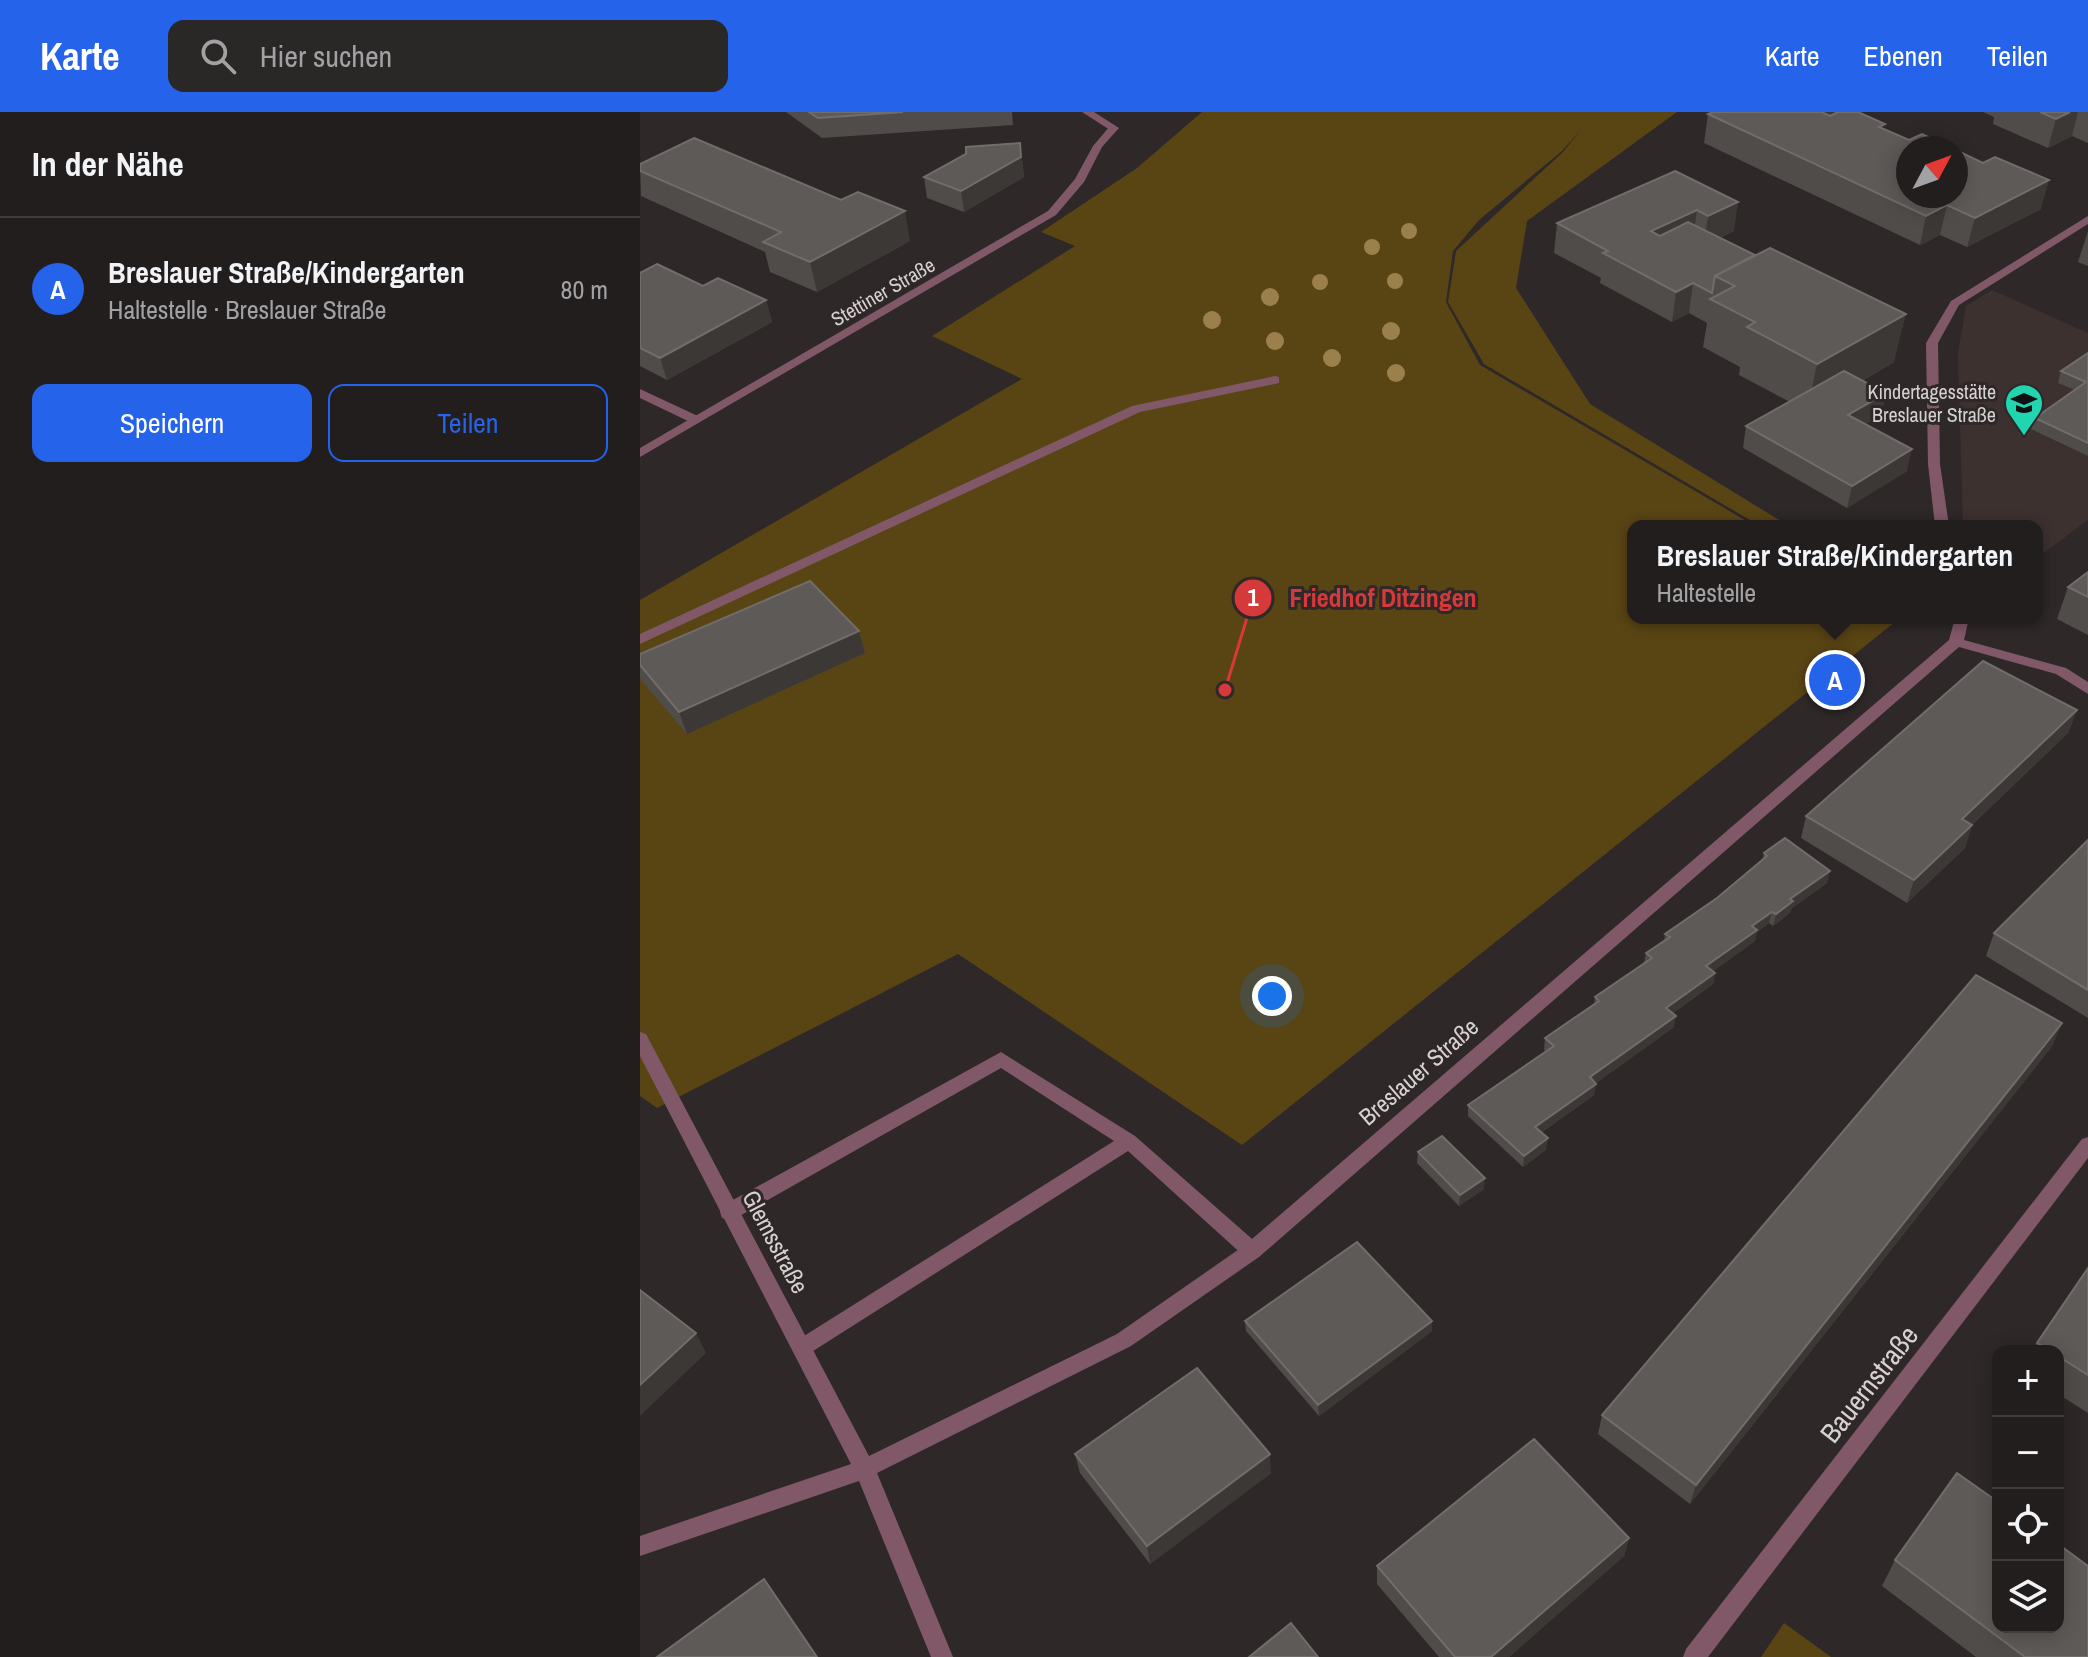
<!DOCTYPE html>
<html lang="de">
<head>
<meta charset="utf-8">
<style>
  body { margin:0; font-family:"Archivo Narrow",sans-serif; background:#2a2727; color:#f1f3f6 }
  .controls { position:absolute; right:24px; bottom:24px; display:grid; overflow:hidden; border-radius:16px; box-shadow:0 4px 20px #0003 }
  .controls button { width:72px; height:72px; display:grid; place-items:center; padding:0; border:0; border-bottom:2px solid #3f3c3c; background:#221e1e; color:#f1f3f6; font:40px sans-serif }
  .compass { position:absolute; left:1256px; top:24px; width:72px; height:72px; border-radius:50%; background:#221e1e; box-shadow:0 4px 20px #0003; rotate:49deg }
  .you { position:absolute; left:632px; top:884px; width:28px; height:28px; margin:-20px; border:6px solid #fff; border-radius:50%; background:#1a73e8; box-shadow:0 0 0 12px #1a73e833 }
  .badge { display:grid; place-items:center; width:52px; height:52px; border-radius:50%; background:#2563eb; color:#fff; font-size:26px; font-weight:700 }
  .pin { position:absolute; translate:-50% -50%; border:4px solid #fff; box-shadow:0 2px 8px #0006 }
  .popup { position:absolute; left:987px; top:408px; width:416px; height:104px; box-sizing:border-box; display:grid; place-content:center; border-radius:16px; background:#221e1e; filter:drop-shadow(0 2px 6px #0005); font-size:26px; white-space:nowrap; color:#a2a2a4 }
  .popup b { font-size:30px; color:#f1f3f6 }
  .popup::after { content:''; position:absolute; left:50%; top:100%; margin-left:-16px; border:16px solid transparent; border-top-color:#221e1e }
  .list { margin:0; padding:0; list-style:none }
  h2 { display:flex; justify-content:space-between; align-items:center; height:104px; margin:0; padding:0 32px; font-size:34px }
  h2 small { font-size:26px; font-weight:400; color:#a2a2a4 }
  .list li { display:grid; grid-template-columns:52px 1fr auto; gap:24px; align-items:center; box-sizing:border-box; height:144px; padding:0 32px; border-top:2px solid #3f3c3c }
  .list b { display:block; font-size:30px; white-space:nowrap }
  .list p { margin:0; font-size:26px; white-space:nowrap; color:#a2a2a4 }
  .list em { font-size:26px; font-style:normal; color:#a2a2a4 }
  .actions { display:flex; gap:16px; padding:24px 32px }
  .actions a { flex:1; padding:18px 0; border:2px solid #2563eb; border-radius:16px; text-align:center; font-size:28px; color:#2563eb }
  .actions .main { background:#2563eb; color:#fff }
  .icon { flex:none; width:44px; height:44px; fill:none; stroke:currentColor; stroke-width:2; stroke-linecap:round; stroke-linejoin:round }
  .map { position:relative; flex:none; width:1448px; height:1545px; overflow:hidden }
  header { display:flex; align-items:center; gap:48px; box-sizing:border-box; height:112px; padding:0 40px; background:#2563eb; color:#fff }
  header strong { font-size:38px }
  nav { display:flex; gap:44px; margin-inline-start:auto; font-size:28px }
  .search { width:560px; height:72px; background:#2a2727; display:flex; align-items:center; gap:20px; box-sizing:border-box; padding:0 28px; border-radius:16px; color:#a2a2a4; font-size:30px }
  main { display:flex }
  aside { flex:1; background:#221e1e }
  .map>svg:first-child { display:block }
  .built { fill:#3d3130 }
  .green { fill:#594414 }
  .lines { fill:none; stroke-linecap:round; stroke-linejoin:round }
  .lane { fill:#805868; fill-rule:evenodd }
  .street { fill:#805868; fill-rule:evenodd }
  .tree { fill:#9c804b }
  .wall { fill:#504c49 }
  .shaded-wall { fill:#3c3836 }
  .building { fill:#5e5a58; stroke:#716d6b; stroke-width:2 }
  .labels { text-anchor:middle; stroke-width:6; stroke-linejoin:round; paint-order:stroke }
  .far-street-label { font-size:20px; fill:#d5d2d1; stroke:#2e2828 }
  .far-poi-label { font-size:20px; fill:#d5d2d1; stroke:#2e2828; text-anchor:end }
  .street-label { font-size:24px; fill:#d5d2d1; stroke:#2e2828 }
  .near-street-label { font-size:28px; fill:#d5d2d1; stroke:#2e2828 }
  .leader { fill:none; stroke:#d63939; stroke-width:3 }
  .callout-dot { fill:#d63939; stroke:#2e2828; stroke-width:3 }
  .mark-label { font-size:24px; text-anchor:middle; font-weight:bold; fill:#fff }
  .callout-label { font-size:26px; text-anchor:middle; font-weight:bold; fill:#d63939; stroke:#2e2828; stroke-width:6; stroke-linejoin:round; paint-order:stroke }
</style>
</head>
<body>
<header>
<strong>Karte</strong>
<div class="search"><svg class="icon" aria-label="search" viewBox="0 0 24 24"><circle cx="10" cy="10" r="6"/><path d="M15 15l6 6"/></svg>Hier suchen</div>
<nav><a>Karte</a><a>Ebenen</a><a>Teilen</a></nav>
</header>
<main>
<aside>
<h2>In der Nähe<small></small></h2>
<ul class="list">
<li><span class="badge">A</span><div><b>Breslauer Straße/Kindergarten</b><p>Haltestelle · Breslauer Straße</p></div><em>80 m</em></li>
</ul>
<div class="actions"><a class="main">Speichern</a><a>Teilen</a></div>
</aside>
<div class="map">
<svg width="1448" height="1545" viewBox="0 0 1448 1545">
  <rect width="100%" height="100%" fill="#2e2828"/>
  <path class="built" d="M1352,178L1448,221V408L1397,446V414H1323L1318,241L1326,194Z"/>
  <g class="green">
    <path d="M562,0H1037L887,109L876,176L950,292L1149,414H1120L844,252L808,190L816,139L923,40L940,19L922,39L839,108L813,139L806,190L840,253L1115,414H993V506H1260L602,1033L318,842L17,996L0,984V488L382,267L292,224L435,134L401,120L497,56Z"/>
    <path d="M1144,1511L1191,1545H1121Z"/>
  </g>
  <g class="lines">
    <g class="lane">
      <path d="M442,0H454L479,16L470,18Z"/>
      <path d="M635,264L639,265V271L500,300L0,532V522L492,294Z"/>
      <path d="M0,277L60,305L62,308L56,312L52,311L0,286Z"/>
      <path d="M361,940L495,1024L619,1133L621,1139L619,1145L612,1147L605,1145L488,1039L170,1241L163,1244L156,1241L153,1235L156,1229L474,1029L361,956L96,1106L89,1108L82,1106L80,1100L82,1094Z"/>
    </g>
    <g class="street">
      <path d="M470,14L479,16L462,35L444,70L416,103L0,345V336L408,99L435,67L453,34Z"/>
      <path d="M1448,104V112L1319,193L1298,231L1300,352L1309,414H1295L1288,352L1286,231L1311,189Z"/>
      <path d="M1315,506H1329L1324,528L1426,556L1448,570V582L1416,562L1319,535L619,1145L491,1234L237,1361L313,1545H291L219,1369L0,1444V1424L211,1352L0,944V920L6,922L229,1344L477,1222L605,1133L1309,528Z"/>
      <path d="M1448,1025V1046L1068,1545H1043L1046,1537L1442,1027Z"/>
    </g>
  </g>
  <g class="tree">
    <circle cx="769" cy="119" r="8"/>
    <circle cx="732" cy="135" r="8"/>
    <circle cx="755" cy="169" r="8"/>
    <circle cx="680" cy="170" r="8"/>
    <circle cx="630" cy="185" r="9"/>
    <circle cx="572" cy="208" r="9"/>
    <circle cx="751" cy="219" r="9"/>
    <circle cx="635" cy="229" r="9"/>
    <circle cx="692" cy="246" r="9"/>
    <circle cx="756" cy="261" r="9"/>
  </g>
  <g class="wall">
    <path d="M146,0H372L373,13L182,26Z"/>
    <path d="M1073,0H1196V1L1244,17L1401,97L1327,135L1300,123L1280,133L1064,31L1068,2Z"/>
    <path d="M1343,0H1448V31L1432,24L1408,36L1353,12L1354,5Z"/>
    <path d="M380,31L384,65L324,100L287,86L284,65Z"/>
    <path d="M0,52L270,129L177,180L130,160L125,140L1,84Z"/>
    <path d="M1035,59L1094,119L1080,126L1254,250L1222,269L1246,281L1241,303L1226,312L1267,359L1207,396L1103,336L1106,314L1150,290L1099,263L1100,255L1063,235L1067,211L1049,201L1032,210L960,171L961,166L914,141L917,111Z"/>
    <path d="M1448,119V154L1438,150Z"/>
    <path d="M0,161L63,174L126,188L132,210L27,268L0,254Z"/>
    <path d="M1448,241V344L1391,317L1395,306L1435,278L1418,271L1421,259Z"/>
    <path d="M1448,460V523L1417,507L1428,475Z"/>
    <path d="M219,519L225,541L47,622L1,568L0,564V542Z"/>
    <path d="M1429,620L1332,713L1325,736L1267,791L1161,726L1166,704Z"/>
    <path d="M1448,728V906L1346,844L1354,821Z"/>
    <path d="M1124,741L1187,771L1152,796L1150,801L1133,814L1129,811L1117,820L1115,829L1073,859L1075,861L1073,872L1033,901L1034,915L956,971L954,983L901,1021L906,1038L883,1055L828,1004V993L906,939L904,938L905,926L954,893L955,885L1004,851L1006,841L1024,829L1025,822L1077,786L1122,748Z"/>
    <path d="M1413,933L1050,1392L958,1322L962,1303Z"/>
    <path d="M778,1040L844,1077L819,1094L777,1051Z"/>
    <path d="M1448,1156V1301L1418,1282V1239H1393L1397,1231Z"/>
    <path d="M605,1209H792V1219L679,1304L606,1219Z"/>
    <path d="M435,1342L631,1361L510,1452L440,1361Z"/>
    <path d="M989,1426L984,1444L869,1545H799L737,1472V1454Z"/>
    <path d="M1255,1448L1448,1545H1336L1242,1474Z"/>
  </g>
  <g class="shaded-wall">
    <path d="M1163,0H1196L1195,4Z"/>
    <path d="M1430,0H1438L1432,24L1408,36L1416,7Z"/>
    <path d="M380,31L384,65L324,100L321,79Z"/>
    <path d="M1409,68L1401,97L1327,135L1335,106Z"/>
    <path d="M1098,90L1094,119L1064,133L1068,104Z"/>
    <path d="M1307,93L1300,123L1280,133L1286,104Z"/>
    <path d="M1057,98L1053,127L1007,149L1011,119Z"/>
    <path d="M265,99L270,129L177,180L170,150Z"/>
    <path d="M1053,171L1049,201L1032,210L1036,180Z"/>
    <path d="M126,188L132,210L27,268L20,246Z"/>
    <path d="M1266,202L1254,250L1167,300L1177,252Z"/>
    <path d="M1246,281L1241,303L1204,325L1208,303Z"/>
    <path d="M1272,337L1267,359L1207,396L1212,374Z"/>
    <path d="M219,519L225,541L47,622L39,600Z"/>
    <path d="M1437,598L1429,620L1314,730L1322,707Z"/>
    <path d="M1332,713L1325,736L1267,791L1274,768Z"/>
    <path d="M1190,759L1187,771L1152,796L1150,801L1133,814L1136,802L1150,787Z"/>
    <path d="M1132,800L1129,811L1117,820L1115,829L1064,866L1066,854L1112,814Z"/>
    <path d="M1075,861L1073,872L1024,907L1026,896Z"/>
    <path d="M1036,904L1034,915L948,977L950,965Z"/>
    <path d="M1422,911L1413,933L1050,1392L1056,1373Z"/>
    <path d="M956,972L954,983L894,1026L895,1015Z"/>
    <path d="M908,1026L906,1038L883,1055L884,1044Z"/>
    <path d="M845,1066L844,1077L819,1094L820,1083Z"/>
    <path d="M792,1209V1219L679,1304L678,1293Z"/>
    <path d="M56,1221L66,1241L0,1304V1273Z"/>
    <path d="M630,1342L631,1361L510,1452L507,1434Z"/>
    <path d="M989,1426L984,1444L869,1545H851Z"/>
  </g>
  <g class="building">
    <path d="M169,0H263L178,6Z"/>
    <path d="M1073,0H1182L1190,4L1198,0H1218L1245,12L1239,15L1269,28L1282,22L1312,36H1268V84H1316V38L1343,51L1355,45L1409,68L1335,106L1307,93L1286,104L1068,2Z"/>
    <path d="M1400,0H1430L1416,7Z"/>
    <path d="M54,26L201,88L218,80L265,99L170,150L123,130L141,120L0,59V52Z"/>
    <path d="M380,31L381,45L321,79L284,65L326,42V35Z"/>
    <path d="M1035,59L1098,90L1068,104L1057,98L1011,119L1020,124L1048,110L1115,143L1075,164L1072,181L1053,171L1036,180L963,141L968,139L917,111Z"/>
    <path d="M1130,136L1266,202L1177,252L1107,215L1115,210L1070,187L1095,174L1075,164Z"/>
    <path d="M17,152L63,174L78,166L126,188L20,246L0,236V161Z"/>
    <path d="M1448,241V331L1395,306L1446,270L1421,259Z"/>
    <path d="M1204,259L1246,281L1208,303L1272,337L1212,374L1106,314Z"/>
    <path d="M1448,460V485L1428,475Z"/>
    <path d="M170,469L219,519L39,600L0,553V542Z"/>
    <path d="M1343,549L1437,598L1322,707L1332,713L1274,768L1166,704Z"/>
    <path d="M1145,726L1190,759L1150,787L1153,789L1136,802L1132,800L1112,814L1117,818L1066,854L1075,861L1026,896L1036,904L950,965L956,972L895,1015L908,1026L884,1044L828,993L914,934L905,926L959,889L955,885L1012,846L1006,841L1030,825L1025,822L1077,786L1127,744L1124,741Z"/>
    <path d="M1448,728V878L1354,821Z"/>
    <path d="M1336,863L1422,911L1056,1373L962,1303Z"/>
    <path d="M802,1024L845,1066L820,1083L778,1040Z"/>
    <path d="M717,1130L792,1209L678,1293L605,1209Z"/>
    <path d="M1448,1156V1263L1418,1244V1239H1411L1397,1231Z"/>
    <path d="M0,1178L56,1221L0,1273Z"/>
    <path d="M557,1256L630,1342L507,1434L435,1342Z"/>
    <path d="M894,1327L989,1426L851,1545H815L737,1454Z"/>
    <path d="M1317,1361L1358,1390V1515H1418V1432L1448,1454V1545H1385L1255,1448Z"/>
    <path d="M124,1467L177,1545H17Z"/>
    <path d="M651,1511L678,1545H609Z"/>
  </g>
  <defs>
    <symbol id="school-pin" viewBox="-11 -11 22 30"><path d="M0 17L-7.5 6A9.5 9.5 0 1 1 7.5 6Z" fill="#20d5b0" stroke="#2e2828"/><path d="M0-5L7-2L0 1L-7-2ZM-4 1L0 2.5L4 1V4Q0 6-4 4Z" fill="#111"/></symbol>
  </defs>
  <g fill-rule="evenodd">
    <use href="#school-pin" x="1362" y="269" width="44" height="60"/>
  </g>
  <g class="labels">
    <g class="far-street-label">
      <text transform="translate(243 180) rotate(-30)" y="7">Stettiner Straße</text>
    </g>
    <g class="far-poi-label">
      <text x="1356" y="287">Kindertagesstätte<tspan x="1356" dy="23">Breslauer Straße</tspan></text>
    </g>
    <g class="street-label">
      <text transform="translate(779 960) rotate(-41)" y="8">Breslauer Straße</text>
      <text transform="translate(135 1130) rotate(62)" y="8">Glemsstraße</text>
    </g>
    <g class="near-street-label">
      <text transform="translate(1229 1272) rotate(-52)" y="10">Bauernstraße</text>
    </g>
  </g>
  <path class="leader" d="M585 578L613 486"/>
  <g class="callout-dot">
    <circle cx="585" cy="578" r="8"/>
    <circle cx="613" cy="486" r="20"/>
  </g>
  <g class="mark-label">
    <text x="613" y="494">1</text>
  </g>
  <g class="callout-label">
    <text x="743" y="495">Friedhof Ditzingen</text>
  </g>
</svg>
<div class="controls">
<button>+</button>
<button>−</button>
<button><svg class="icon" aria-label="locate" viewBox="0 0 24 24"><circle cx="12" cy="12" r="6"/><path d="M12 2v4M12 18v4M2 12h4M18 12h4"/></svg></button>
<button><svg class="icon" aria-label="layers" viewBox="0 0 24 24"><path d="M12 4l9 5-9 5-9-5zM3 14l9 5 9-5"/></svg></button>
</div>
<svg class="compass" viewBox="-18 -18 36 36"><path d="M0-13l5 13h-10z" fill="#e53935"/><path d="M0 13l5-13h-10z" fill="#a2a2a4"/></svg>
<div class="you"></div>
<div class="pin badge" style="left:1195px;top:568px">A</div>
<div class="popup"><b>Breslauer Straße/Kindergarten</b>Haltestelle</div>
</div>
</main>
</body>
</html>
